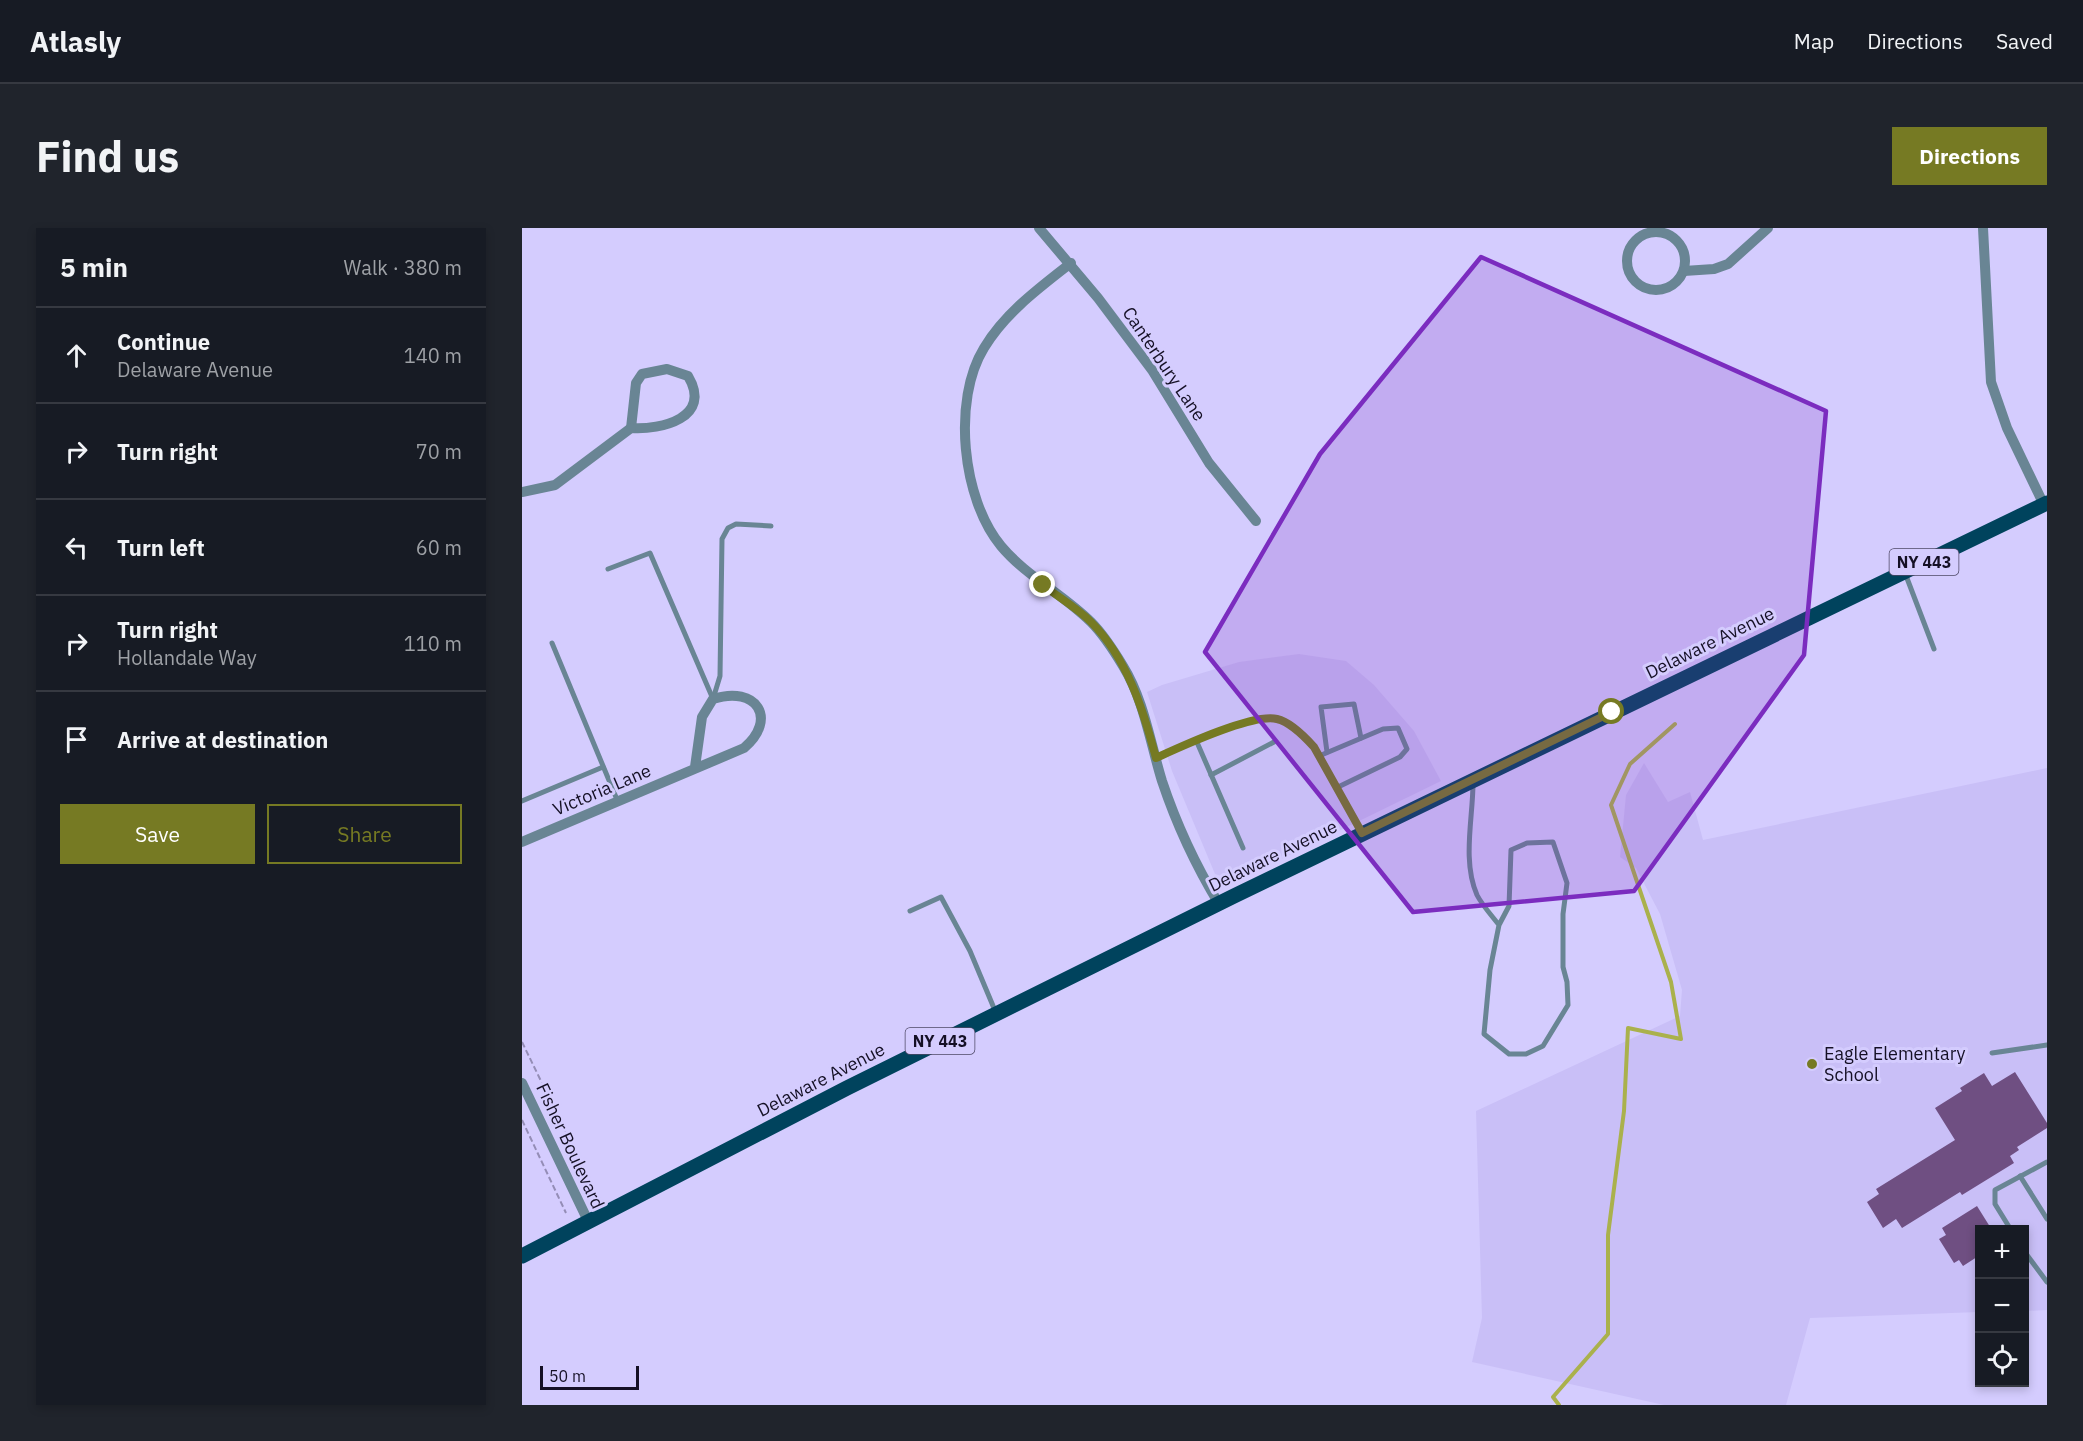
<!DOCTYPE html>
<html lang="en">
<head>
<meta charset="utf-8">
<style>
  body { margin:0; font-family:"IBM Plex Sans",sans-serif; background:#20242c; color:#f1f3f6 }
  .controls { position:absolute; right:18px; bottom:18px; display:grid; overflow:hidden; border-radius:0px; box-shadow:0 3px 9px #0003 }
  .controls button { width:54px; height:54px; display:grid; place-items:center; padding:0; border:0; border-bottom:2px solid #363941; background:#171b24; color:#f1f3f6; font:30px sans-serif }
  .scale { position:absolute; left:18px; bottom:15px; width:99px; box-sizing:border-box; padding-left:6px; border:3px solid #151025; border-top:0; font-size:16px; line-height:21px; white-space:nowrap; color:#151025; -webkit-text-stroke:4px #d4ccfe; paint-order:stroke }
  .stop { position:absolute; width:18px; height:18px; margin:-14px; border:4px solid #767a23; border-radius:50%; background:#fff }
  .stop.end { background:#767a23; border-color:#fff; box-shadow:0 2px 6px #0008 }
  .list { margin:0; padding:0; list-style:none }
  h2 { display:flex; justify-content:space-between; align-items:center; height:78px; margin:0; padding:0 24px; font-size:26px }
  h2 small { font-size:20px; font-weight:400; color:#9ea1a6 }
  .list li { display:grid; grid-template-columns:39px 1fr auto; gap:18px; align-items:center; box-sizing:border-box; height:96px; padding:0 24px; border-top:2px solid #363941 }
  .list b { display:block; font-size:22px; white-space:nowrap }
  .list p { margin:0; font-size:20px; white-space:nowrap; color:#9ea1a6 }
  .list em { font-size:20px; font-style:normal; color:#9ea1a6 }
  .actions { display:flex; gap:12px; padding:18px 24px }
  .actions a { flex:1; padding:14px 0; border:2px solid #767a23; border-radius:0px; text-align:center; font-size:21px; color:#767a23 }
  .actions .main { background:#767a23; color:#fff }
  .icon { flex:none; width:33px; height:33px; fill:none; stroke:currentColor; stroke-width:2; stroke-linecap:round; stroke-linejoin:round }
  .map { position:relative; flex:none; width:1525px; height:1177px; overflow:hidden; border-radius:0px }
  header { display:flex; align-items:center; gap:36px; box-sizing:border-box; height:84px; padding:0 30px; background:#171b24; border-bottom:2px solid #363941 }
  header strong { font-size:28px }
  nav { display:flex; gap:33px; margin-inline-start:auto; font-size:21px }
  .intro { display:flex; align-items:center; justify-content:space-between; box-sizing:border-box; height:144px; padding:0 36px }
  h1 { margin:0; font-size:42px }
  .button { padding:15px 27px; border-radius:0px; background:#767a23; color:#fff; font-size:21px; font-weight:700 }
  main { display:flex; gap:36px; padding:0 36px }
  aside { flex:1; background:#171b24; border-radius:0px; box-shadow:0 3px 9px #0003 }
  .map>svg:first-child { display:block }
  .built { fill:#c9bff7 }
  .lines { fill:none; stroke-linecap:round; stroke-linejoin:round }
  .stream { stroke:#aab14c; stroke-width:4 }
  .building { fill:#6f4f82 }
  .path { stroke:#948db6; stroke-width:2; stroke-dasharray:6 3; stroke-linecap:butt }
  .lane { stroke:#698594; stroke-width:5 }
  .street { stroke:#698594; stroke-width:10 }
  .primary { stroke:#00435d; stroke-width:15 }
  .route { stroke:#767a23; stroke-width:8 }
  .marked { fill:#7b2cbf; fill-opacity:0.2; stroke:#7b2cbf; stroke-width:4.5; stroke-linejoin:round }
  .poi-dot { fill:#767a23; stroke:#d4ccfe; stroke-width:2 }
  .labels { text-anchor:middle; stroke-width:6; stroke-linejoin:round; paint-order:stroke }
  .shield { fill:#d4ccfe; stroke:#4e4866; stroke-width:1.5 }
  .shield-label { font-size:16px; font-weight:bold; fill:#151025 }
  .street-label { font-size:18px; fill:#151025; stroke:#d4ccfe }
  .poi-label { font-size:18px; fill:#151025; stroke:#d4ccfe; text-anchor:start }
</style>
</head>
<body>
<header>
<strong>Atlasly</strong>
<nav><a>Map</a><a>Directions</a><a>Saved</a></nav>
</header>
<div class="intro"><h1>Find us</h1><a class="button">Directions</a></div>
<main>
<aside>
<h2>5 min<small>Walk · 380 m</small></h2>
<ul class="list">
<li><svg class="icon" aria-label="ahead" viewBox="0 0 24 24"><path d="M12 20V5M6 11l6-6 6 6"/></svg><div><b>Continue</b><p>Delaware Avenue</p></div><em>140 m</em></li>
<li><svg class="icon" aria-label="right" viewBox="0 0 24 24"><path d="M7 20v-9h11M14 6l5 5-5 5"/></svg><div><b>Turn right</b></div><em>70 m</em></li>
<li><svg class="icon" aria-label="left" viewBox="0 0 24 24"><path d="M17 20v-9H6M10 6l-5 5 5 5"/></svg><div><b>Turn left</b></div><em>60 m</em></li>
<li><svg class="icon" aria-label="right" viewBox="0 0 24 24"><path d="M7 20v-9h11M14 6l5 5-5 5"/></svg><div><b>Turn right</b><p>Hollandale Way</p></div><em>110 m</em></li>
<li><svg class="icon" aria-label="arrive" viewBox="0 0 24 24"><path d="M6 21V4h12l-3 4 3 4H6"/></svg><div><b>Arrive at destination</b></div></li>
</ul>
<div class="actions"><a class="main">Save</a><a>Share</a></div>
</aside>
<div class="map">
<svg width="1525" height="1177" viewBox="0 0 1525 1177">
  <rect width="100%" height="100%" fill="#d4ccfe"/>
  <g class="built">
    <path d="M777,426L824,433L852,457L892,503L919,553L714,653L693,646L650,543L625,464L640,457L717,434Z"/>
    <path d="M1122,535L1146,574L1168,564L1181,612L1525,540V1082L1503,1083L1502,1002H1458L1457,1084L1288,1090L1264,1177H1142L950,1134L960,1090L954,883L1158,788L1160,762L1138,686L1114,640L1098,629L1104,567Z"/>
  </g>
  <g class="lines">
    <path class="stream" d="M1037,1177L1031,1169L1086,1106V1007L1102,883L1106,800L1159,811L1149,754L1089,577L1108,536L1153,496"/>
  </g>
  <g class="building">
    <path d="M1493,844L1525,895V900L1495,919L1497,922L1488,928L1492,935L1440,967L1438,964L1380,1000L1374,991L1361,1000L1345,974L1357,966L1354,961L1433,912L1413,880L1440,863L1438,860L1462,845L1470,858Z"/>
    <path d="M1455,978L1470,1002H1458V1027L1441,1038L1437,1032L1432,1035L1417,1011L1424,1007L1420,1000Z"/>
  </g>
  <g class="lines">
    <g class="path">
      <path d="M0,814L72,962"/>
      <path d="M0,892L44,985"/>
    </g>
    <g class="lane">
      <path d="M86,341L128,325L191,471"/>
      <path d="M1383,345L1412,421"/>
      <path d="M30,415L96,574"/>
      <path d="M191,471L198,448L200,311L206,300L214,296L249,298"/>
      <path d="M674,512L721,620"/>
      <path d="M805,524L799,479L832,476L839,510"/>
      <path d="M797,528L861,501L876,500L885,521L878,529L814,560"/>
      <path d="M634,529C658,519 731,485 755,491C768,494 783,509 792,519L839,604"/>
      <path d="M689,547L752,514"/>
      <path d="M951,555C951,590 940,633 955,667C960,677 970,688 977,697L968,742L962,806L987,826H1004L1021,818L1046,777L1045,754L1041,739V686L1045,655L1031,614L1005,615L989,622L987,678L977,697"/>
      <path d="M0,573L81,539"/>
      <path d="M388,683L419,669L448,723L474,785"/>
      <path d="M1470,825L1525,817"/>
      <path d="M1498,948L1525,991"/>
      <path d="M1489,1002L1473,976V962L1525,934"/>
      <path d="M1502,1023L1525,1054"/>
    </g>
    <g class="street">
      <path d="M517,0L576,70L630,142L687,235L734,293"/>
      <path d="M1461,0L1469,154L1485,200L1522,277"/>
      <circle cx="1134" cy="33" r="29"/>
      <path d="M549,35C517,60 483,85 462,120C430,172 440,271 479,318C504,348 541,366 569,394C581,406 592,423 601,438C622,472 628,514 640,553C654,595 674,638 697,676"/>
      <path d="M1162,43L1192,41L1206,36L1246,0"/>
      <path d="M145,141L166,148C191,190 139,202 109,200L114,155L120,146Z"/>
      <path d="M0,264L33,257L109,200"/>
      <path d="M0,614L222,520C256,491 235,457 191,471L180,489L173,539"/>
      <path d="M0,855L67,995"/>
    </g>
    <path class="primary" d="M0,1028L325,860L712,668L1525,275"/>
  </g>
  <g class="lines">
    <path class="route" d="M521,357C536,369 555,380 569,394C605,430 621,481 634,530C658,519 731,485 755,491C768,494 783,509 792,519L840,605L1090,484"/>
  </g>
  <path class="marked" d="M959,29L1304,183L1282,427L1112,663L891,684L683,424L798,226Z"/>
  <circle class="poi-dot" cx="1290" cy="836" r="6"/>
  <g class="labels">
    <g class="shield">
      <rect x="1367.5" y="321" width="69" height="26" rx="4.5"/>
      <rect x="383.5" y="800" width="69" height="26" rx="4.5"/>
    </g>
    <g class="shield-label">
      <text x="1402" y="340">NY 443</text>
      <text x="418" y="819">NY 443</text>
    </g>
    <g class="street-label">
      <text transform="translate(642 136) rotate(56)" y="6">Canterbury Lane</text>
      <text transform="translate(1188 415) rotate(-26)" y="6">Delaware Avenue</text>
      <text transform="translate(80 562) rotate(-23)" y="6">Victoria Lane</text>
      <text transform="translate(751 628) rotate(-26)" y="6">Delaware Avenue</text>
      <text transform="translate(299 852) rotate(-27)" y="6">Delaware Avenue</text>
      <text transform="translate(48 918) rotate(65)" y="6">Fisher Boulevard</text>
    </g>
    <g class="poi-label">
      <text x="1302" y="832">Eagle Elementary<tspan x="1302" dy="21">School</tspan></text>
    </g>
  </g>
</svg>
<div class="controls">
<button>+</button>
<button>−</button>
<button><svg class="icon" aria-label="locate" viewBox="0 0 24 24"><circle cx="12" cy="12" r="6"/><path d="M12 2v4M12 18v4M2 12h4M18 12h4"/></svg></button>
</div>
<div class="scale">50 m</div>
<div class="stop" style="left:1090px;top:484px"></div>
<div class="stop end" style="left:521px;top:357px"></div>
</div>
</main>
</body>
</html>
